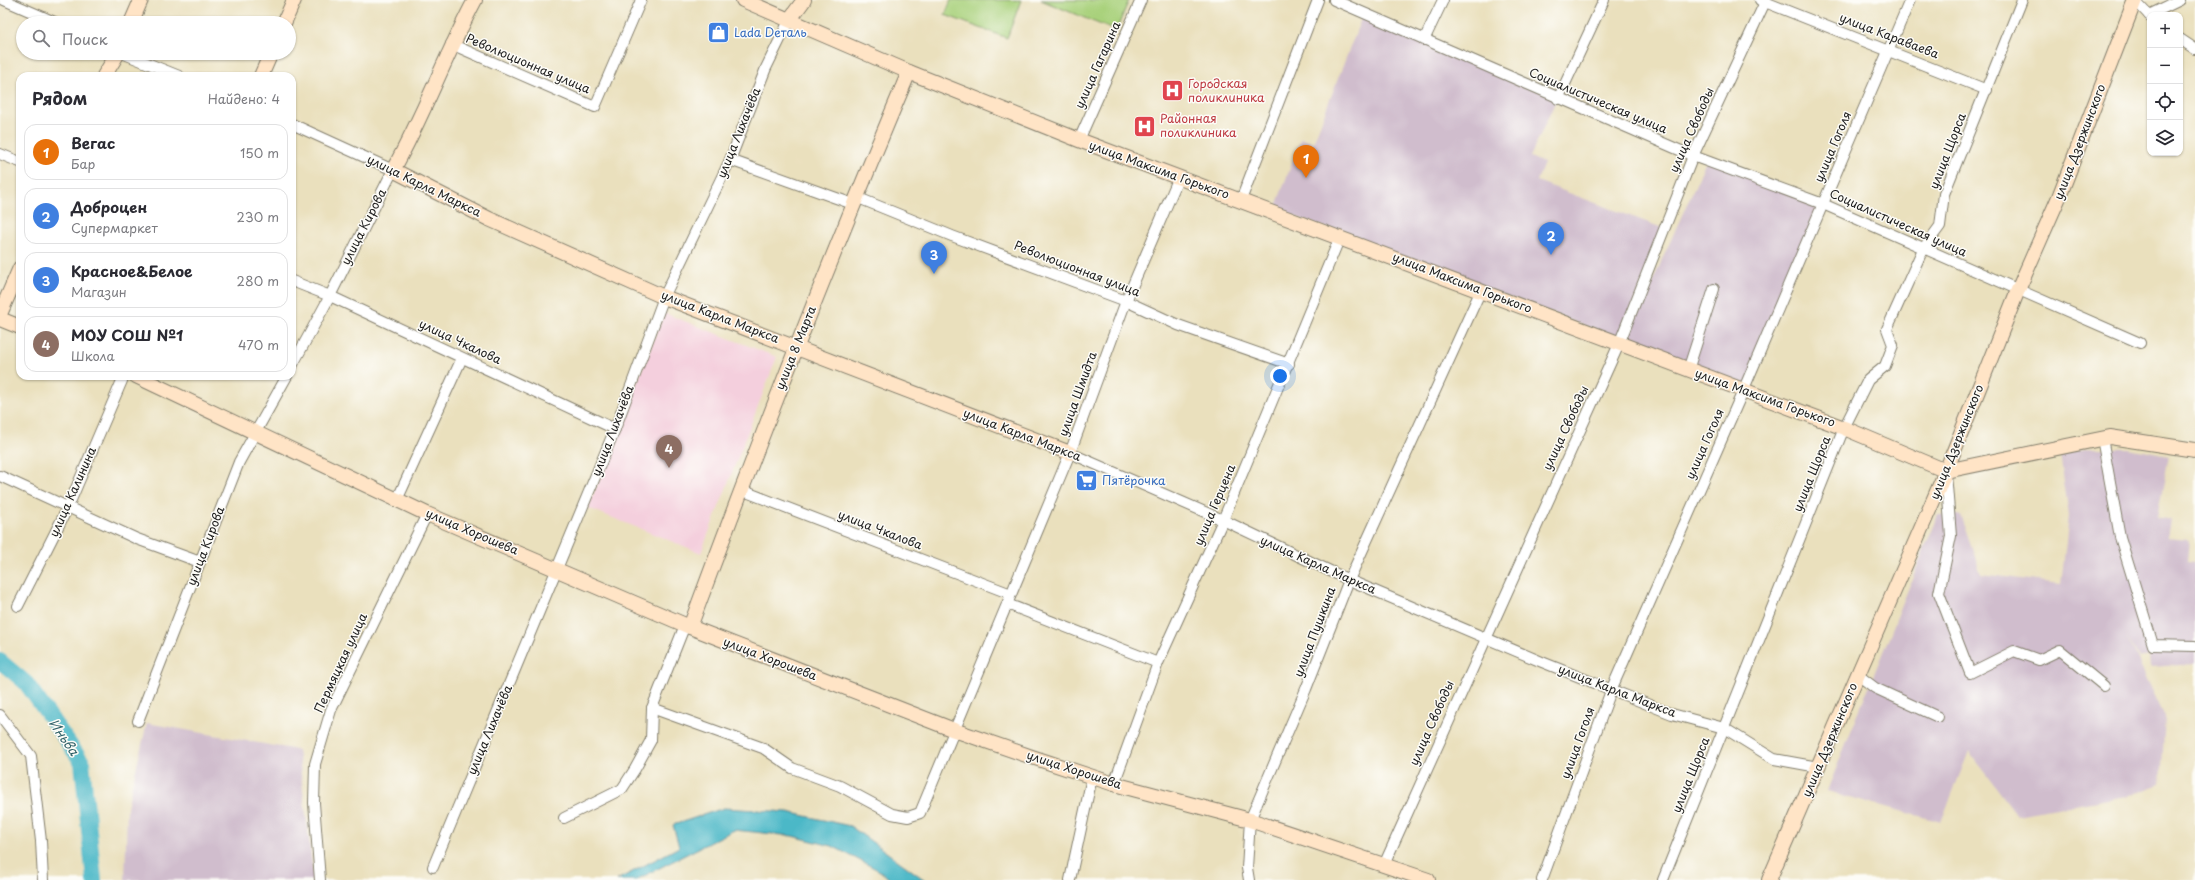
<!DOCTYPE html>
<html lang="ru">
<head>
<meta charset="utf-8">
<style>
  body { margin:0; font-family:"Playpen Sans",sans-serif; background:#f7f7f7; color:#2b2b33 }
  .controls { position:absolute; right:12px; top:12px; display:grid; overflow:hidden; border-radius:8px; box-shadow:0 1px 3px #0004 }
  .controls button { width:36px; height:36px; display:grid; place-items:center; padding:0; border:0; border-bottom:1px solid #e1e1e2; background:#fff; color:#2b2b33; font:20px sans-serif }
  .you { position:absolute; left:1280px; top:376px; width:14px; height:14px; margin:-10px; border:3px solid #fff; border-radius:50%; background:#1a73e8; box-shadow:0 0 0 6px #1a73e833 }
  .badge { display:grid; place-items:center; width:26px; height:26px; border-radius:50%; background:#d93025; color:#fff; font-size:13px; font-weight:700 }
  .pin { position:absolute; translate:-50% -33px; filter:drop-shadow(0 1px 2px #0008) }
  .pin::after { content:''; position:absolute; top:21px; width:14px; height:12px; background:inherit; clip-path:polygon(0 0,100% 0,50% 100%) }
  .list { margin:0; padding:0; list-style:none }
  h2 { display:flex; justify-content:space-between; align-items:center; height:52px; margin:0; padding:0 16px; font-size:17px }
  h2 small { font-size:13px; font-weight:400; color:#7c7c81 }
  .list li { display:grid; grid-template-columns:26px 1fr auto; gap:12px; align-items:center; box-sizing:border-box; height:56px; margin:0 8px 8px; padding:0 8px; border:1px solid #e1e1e2; border-radius:12px }
  .list b { display:block; font-size:15px; white-space:nowrap }
  .list p { margin:0; font-size:13px; white-space:nowrap; color:#7c7c81 }
  .list em { font-size:13px; font-style:normal; color:#7c7c81 }
  .icon { flex:none; width:22px; height:22px; fill:none; stroke:currentColor; stroke-width:2; stroke-linecap:round; stroke-linejoin:round }
  .map { position:relative; flex:none; width:2195px; height:880px; overflow:hidden }
  .search { position:absolute; background:#fff; box-shadow:0 1px 3px #0004; left:16px; top:16px; width:280px; height:44px; display:flex; align-items:center; gap:10px; box-sizing:border-box; padding:0 14px; border-radius:22px; color:#7c7c81; font-size:15px }
  .panel { position:absolute; background:#fff; box-shadow:0 1px 3px #0004; left:16px; top:72px; width:280px; height:308px; border-radius:12px }
  .map>svg:first-child { display:block }
  .built { fill:#f4cfdd }
  .industrial { fill:#d0bdcd }
  .green { fill:#a9d17b; stroke:#62764c }
  .water { fill:#4bb8c7; stroke:#346a72 }
  .lines { fill:none; stroke-linecap:round; stroke-linejoin:round }
  .river { stroke:#4bb8c7; stroke-width:16 }
  .street-casing { stroke:#837e6c; stroke-width:12 }
  .secondary-casing { stroke:#837e6c; stroke-width:16 }
  .street { stroke:#fff; stroke-width:10 }
  .secondary { stroke:#ffe4c6; stroke-width:14 }
  .labels { text-anchor:middle; stroke-width:3; stroke-linejoin:round; paint-order:stroke }
  .shop-label { font-size:12px; fill:#366cbe; stroke:#fdfcf7; text-anchor:start }
  .street-label { font-size:12px; fill:#1c1c1c; stroke:#fdfcf7 }
  .health-label { font-size:12px; fill:#be3a42; stroke:#fdfcf7; text-anchor:start }
  .water-label { font-size:13px; font-style:italic; fill:#316269; stroke:#fdfcf7 }
</style>
</head>
<body>
<div class="map">
<svg width="2195" height="880" viewBox="0 0 2195 880">
  <rect width="100%" height="100%" fill="#fdfcf7"/>
  <filter id="ink" filterUnits="userSpaceOnUse"><feTurbulence type="fractalNoise" baseFrequency=".025" numOctaves="2"/><feDisplacementMap in="SourceGraphic" scale="8" xChannelSelector="R" yChannelSelector="G"/><feConvolveMatrix kernelMatrix="1 2 1 2 8 2 1 2 1" color-interpolation-filters="sRGB"/></filter>
  <filter id="wash" filterUnits="userSpaceOnUse"><feTurbulence type="fractalNoise" baseFrequency=".012" numOctaves="4" result="noise"/><feDisplacementMap in="SourceGraphic" scale="16" xChannelSelector="R" yChannelSelector="G"/><feGaussianBlur stdDeviation="0.9" result="paint"/><feColorMatrix in="noise" values="0 0 0 0 0 0 0 0 0 0 0 0 0 0 0 0 0 1.4 0 .05"/><feComposite in="paint" operator="in"/></filter>
  <g filter="url(#wash)">
    <rect width="100%" height="100%" fill="#eae0bd"/>
    <path class="built" d="M664,313L777,357L701,553L588,508Z"/>
    <g class="industrial">
      <path d="M1363,14L1557,98L1530,157L1544,163L1537,181L1665,229L1619,339L1275,209L1301,138L1313,143Z"/>
      <path d="M1707,159L1820,205L1748,390L1626,341Z"/>
      <path d="M2092,448H2128L2169,456L2157,517L2170,520L2167,538L2189,540L2187,561L2195,562V664L2150,667L2149,656L2139,659L2126,635L2165,717L2161,784L2127,796L2017,815L1969,751L1941,822L1827,791L1938,515H1960L1981,574L2061,584L2069,516L2060,453Z"/>
      <path d="M147,723L298,750L314,880H125L127,807Z"/>
    </g>
    <g class="green">
      <path d="M951,0H1021L1007,38L945,15Z"/>
      <path d="M1041,0H1129L1116,31Z"/>
    </g>
    <path class="water" d="M724,808L788,812L850,826L925,880H891L880,871L832,846L792,836L734,830L636,880H617L679,847L673,825Z"/>
    <g class="lines">
      <path class="river" d="M0,661L26,683L82,762L94,880"/>
    </g>
  </g>
  <g filter="url(#ink)">
    <g class="lines">
      <defs>
        <g id="street">
          <path d="M4,0L57,23"/>
          <path d="M1334,0L1693,156L1823,204L2140,343"/>
          <path d="M1760,0L1987,90"/>
          <path d="M2135,0L2150,16"/>
          <path d="M2149,15L2180,0"/>
          <path d="M2180,39L2195,49"/>
          <path d="M1424,40L1443,0"/>
          <path d="M451,44L595,107L641,0"/>
          <path d="M122,53L179,76"/>
          <path d="M1558,99L1604,0"/>
          <path d="M292,124L393,170L330,296L292,366"/>
          <path d="M1079,140L1141,0"/>
          <path d="M0,154L20,162"/>
          <path d="M730,160L853,204"/>
          <path d="M856,197L952,236L1126,301L1178,325L1289,364"/>
          <path d="M1241,200L1318,0"/>
          <path d="M292,281L330,296L615,429"/>
          <path d="M1688,370L1714,289"/>
          <path d="M2102,438L2120,537L2153,645L2195,646"/>
          <path d="M1070,453L1223,520L1349,580L1542,662L1672,714L1724,728L1774,759L1818,767"/>
          <path d="M1946,473L1951,536L1939,593L1970,673L2014,651L2039,660L2060,650L2104,686"/>
          <path d="M0,476L137,539L200,562"/>
          <path d="M741,490L1011,594"/>
          <path d="M397,500L462,358"/>
          <path d="M1007,604L1158,663"/>
          <path d="M18,606L68,507L124,376"/>
          <path d="M1858,675L1875,688L1938,717"/>
          <path d="M652,708L763,748L792,768L840,786L892,814L908,817L920,813L1070,453L1126,301L1179,177"/>
          <path d="M0,715L31,756L41,841L43,880"/>
          <path d="M138,721L239,462L287,376"/>
          <path d="M1114,784L1158,663L1223,520L1340,237"/>
          <path d="M564,818L622,789L635,769L651,740L652,708L685,625"/>
          <path d="M1384,865L1619,344L1693,156L1766,0"/>
          <path d="M433,867L615,429L664,297L730,160L766,68L790,19"/>
          <path d="M320,880L314,803L315,764L331,710L427,514"/>
          <path d="M1070,880L1092,777"/>
          <path d="M1249,880L1247,868L1250,820L1306,689L1349,580L1481,290"/>
          <path d="M1542,880L1612,688L1743,391L1910,0"/>
          <path d="M1663,880L1844,428L1868,380L1885,366L1893,345L1887,329L1923,249L1940,226L1944,194L2022,0"/>
        </g>
        <g id="secondary">
          <path d="M475,0C445,56 424,115 393,170L489,219L664,297L1070,453"/>
          <path d="M743,0L909,72L1079,140L1844,428L1946,471L2110,437L2195,450"/>
          <path d="M790,19L804,0"/>
          <path d="M131,23L141,0"/>
          <path d="M284,23L294,0"/>
          <path d="M104,76L118,53"/>
          <path d="M261,76L271,53"/>
          <path d="M0,314L20,268"/>
          <path d="M0,319L20,327"/>
          <path d="M136,376L427,514L690,627L954,730L1032,757L1114,784L1250,820L1428,880"/>
          <path d="M690,627C759,441 831,255 909,72"/>
          <path d="M1769,880L1946,471L2018,290L2059,197L2135,0"/>
        </g>
      </defs>
      <use href="#street" class="street-casing"/>
      <use href="#secondary" class="secondary-casing"/>
      <use href="#street" class="street"/>
      <use href="#secondary" class="secondary"/>
    </g>
  </g>
  <defs>
    <symbol id="shop-square" viewBox="-11 -11 22 22"><rect x="-9" y="-9" width="18" height="18" rx="4" fill="#3f7fe0" stroke="#fdfcf7"/><path d="M-5-2.5h2.3a2.7 3.5 0 0 1 5.4 0H5L5.5 6h-11ZM-1.5-2.5h3a1.5 2.3 0 0 0-3 0Z" fill="#fff"/></symbol>
    <symbol id="hospital-square" viewBox="-11 -11 22 22"><rect x="-9" y="-9" width="18" height="18" rx="4" fill="#e0444e" stroke="#fdfcf7"/><path d="M-5-5h3v3.5h4V-5h3V5h-3V1.5h-4V5h-3Z" fill="#fff"/></symbol>
    <symbol id="supermarket-square" viewBox="-11 -11 22 22"><rect x="-9" y="-9" width="18" height="18" rx="4" fill="#3f7fe0" stroke="#fdfcf7"/><path d="M-6-5.5h2.5l.6 2H6L4.5 2H-2.5L-4.4-4H-6ZM-1.5 3.2a1.3 1.3 0 1 0 .1 0ZM3 3.2a1.3 1.3 0 1 0 .1 0Z" fill="#fff"/></symbol>
  </defs>
  <g fill-rule="evenodd">
    <use href="#shop-square" x="706" y="20" width="25" height="25"/>
    <use href="#hospital-square" x="1160" y="78" width="25" height="25"/>
    <use href="#hospital-square" x="1132" y="114" width="25" height="25"/>
    <use href="#supermarket-square" x="1074" y="468" width="25" height="25"/>
  </g>
  <g class="labels">
    <g class="shop-label">
      <text x="734" y="37">Lada Dеталь</text>
      <text x="1102" y="485">Пятёрочка</text>
    </g>
    <g class="street-label">
      <text transform="translate(1889 36) rotate(21)" y="4">улица Караваева</text>
      <text transform="translate(528 64) rotate(23)" y="4">Революционная улица</text>
      <text transform="translate(1098 65) rotate(-66)" y="4">улица Гагарина</text>
      <text transform="translate(1598 101) rotate(23)" y="4">Социалистическая улица</text>
      <text transform="translate(1692 130) rotate(-66)" y="4">улица Свободы</text>
      <text transform="translate(739 133) rotate(-68)" y="4">улица Лихачёва</text>
      <text transform="translate(2080 142) rotate(-69)" y="4">улица Дзержинского</text>
      <text transform="translate(1833 147) rotate(-67)" y="4">улица Гоголя</text>
      <text transform="translate(1948 151) rotate(-69)" y="4">улица Щорса</text>
      <text transform="translate(1159 170) rotate(20)" y="4">улица Максима Горького</text>
      <text transform="translate(424 186) rotate(26)" y="4">улица Карла Маркса</text>
      <text transform="translate(1898 223) rotate(24)" y="4">Социалистическая улица</text>
      <text transform="translate(364 227) rotate(-63)" y="4">улица Кирова</text>
      <text transform="translate(1077 269) rotate(21)" y="4">Революционная улица</text>
      <text transform="translate(1462 283) rotate(21)" y="4">улица Максима Горького</text>
      <text transform="translate(720 317) rotate(21)" y="4">улица Карла Маркса</text>
      <text transform="translate(460 342) rotate(25)" y="4">улица Чкалова</text>
      <text transform="translate(796 348) rotate(-68)" y="4">улица 8 Марта</text>
      <text transform="translate(1078 394) rotate(-70)" y="4">улица Шмидта</text>
      <text transform="translate(1765 398) rotate(20)" y="4">улица Максима Горького</text>
      <text transform="translate(1566 428) rotate(-65)" y="4">улица Свободы</text>
      <text transform="translate(613 431) rotate(-69)" y="4">улица Лихачёва</text>
      <text transform="translate(1022 435) rotate(21)" y="4">улица Карла Маркса</text>
      <text transform="translate(1957 442) rotate(-68)" y="4">улица Дзержинского</text>
      <text transform="translate(1705 444) rotate(-66)" y="4">улица Гоголя</text>
      <text transform="translate(1812 474) rotate(-68)" y="4">улица Щорса</text>
      <text transform="translate(73 492) rotate(-66)" y="4">улица Калинина</text>
      <text transform="translate(1215 505) rotate(-67)" y="4">улица Герцена</text>
      <text transform="translate(880 530) rotate(21)" y="4">улица Чкалова</text>
      <text transform="translate(472 532) rotate(23)" y="4">улица Хорошева</text>
      <text transform="translate(206 546) rotate(-69)" y="4">улица Кирова</text>
      <text transform="translate(1318 565) rotate(24)" y="4">улица Карла Маркса</text>
      <text transform="translate(1315 632) rotate(-69)" y="4">улица Пушкина</text>
      <text transform="translate(770 659) rotate(21)" y="4">улица Хорошева</text>
      <text transform="translate(341 663) rotate(-65)" y="4">Пермяцкая улица</text>
      <text transform="translate(1617 691) rotate(21)" y="4">улица Карла Маркса</text>
      <text transform="translate(1432 723) rotate(-66)" y="4">улица Свободы</text>
      <text transform="translate(490 730) rotate(-67)" y="4">улица Лихачёва</text>
      <text transform="translate(1830 740) rotate(-67)" y="4">улица Дзержинского</text>
      <text transform="translate(1578 743) rotate(-70)" y="4">улица Гоголя</text>
      <text transform="translate(1074 770) rotate(18)" y="4">улица Хорошева</text>
      <text transform="translate(1691 775) rotate(-68)" y="4">улица Щорса</text>
    </g>
    <g class="health-label">
      <text x="1188" y="88">Городская<tspan x="1188" dy="14">поликлиника</tspan></text>
      <text x="1160" y="123">Районная<tspan x="1160" dy="14">поликлиника</tspan></text>
    </g>
    <g class="water-label">
      <text transform="translate(64 737) rotate(55)" y="5">Иньва</text>
    </g>
  </g>
</svg>
<div class="controls">
<button>+</button>
<button>−</button>
<button><svg class="icon" aria-label="locate" viewBox="0 0 24 24"><circle cx="12" cy="12" r="6"/><path d="M12 2v4M12 18v4M2 12h4M18 12h4"/></svg></button>
<button><svg class="icon" aria-label="layers" viewBox="0 0 24 24"><path d="M12 4l9 5-9 5-9-5zM3 14l9 5 9-5"/></svg></button>
</div>
<div class="you"></div>
<div class="pin badge" style="left:1306px;top:178px;background:#e8710a">1</div>
<div class="pin badge" style="left:1551px;top:255px;background:#3f7fe0">2</div>
<div class="pin badge" style="left:934px;top:274px;background:#3f7fe0">3</div>
<div class="pin badge" style="left:669px;top:468px;background:#8d6e63">4</div>
<div class="search"><svg class="icon" aria-label="search" viewBox="0 0 24 24"><circle cx="10" cy="10" r="6"/><path d="M15 15l6 6"/></svg>Поиск</div>
<section class="panel">
<h2>Рядом<small>Найдено: 4</small></h2>
<ul class="list">
<li><span class="badge" style="background:#e8710a">1</span><div><b>Вегас</b><p>Бар</p></div><em>150 m</em></li>
<li><span class="badge" style="background:#3f7fe0">2</span><div><b>Доброцен</b><p>Супермаркет</p></div><em>230 m</em></li>
<li><span class="badge" style="background:#3f7fe0">3</span><div><b>Красное&amp;Белое</b><p>Магазин</p></div><em>280 m</em></li>
<li><span class="badge" style="background:#8d6e63">4</span><div><b>МОУ СОШ №1</b><p>Школа</p></div><em>470 m</em></li>
</ul>
</section>
</div>
</body>
</html>
